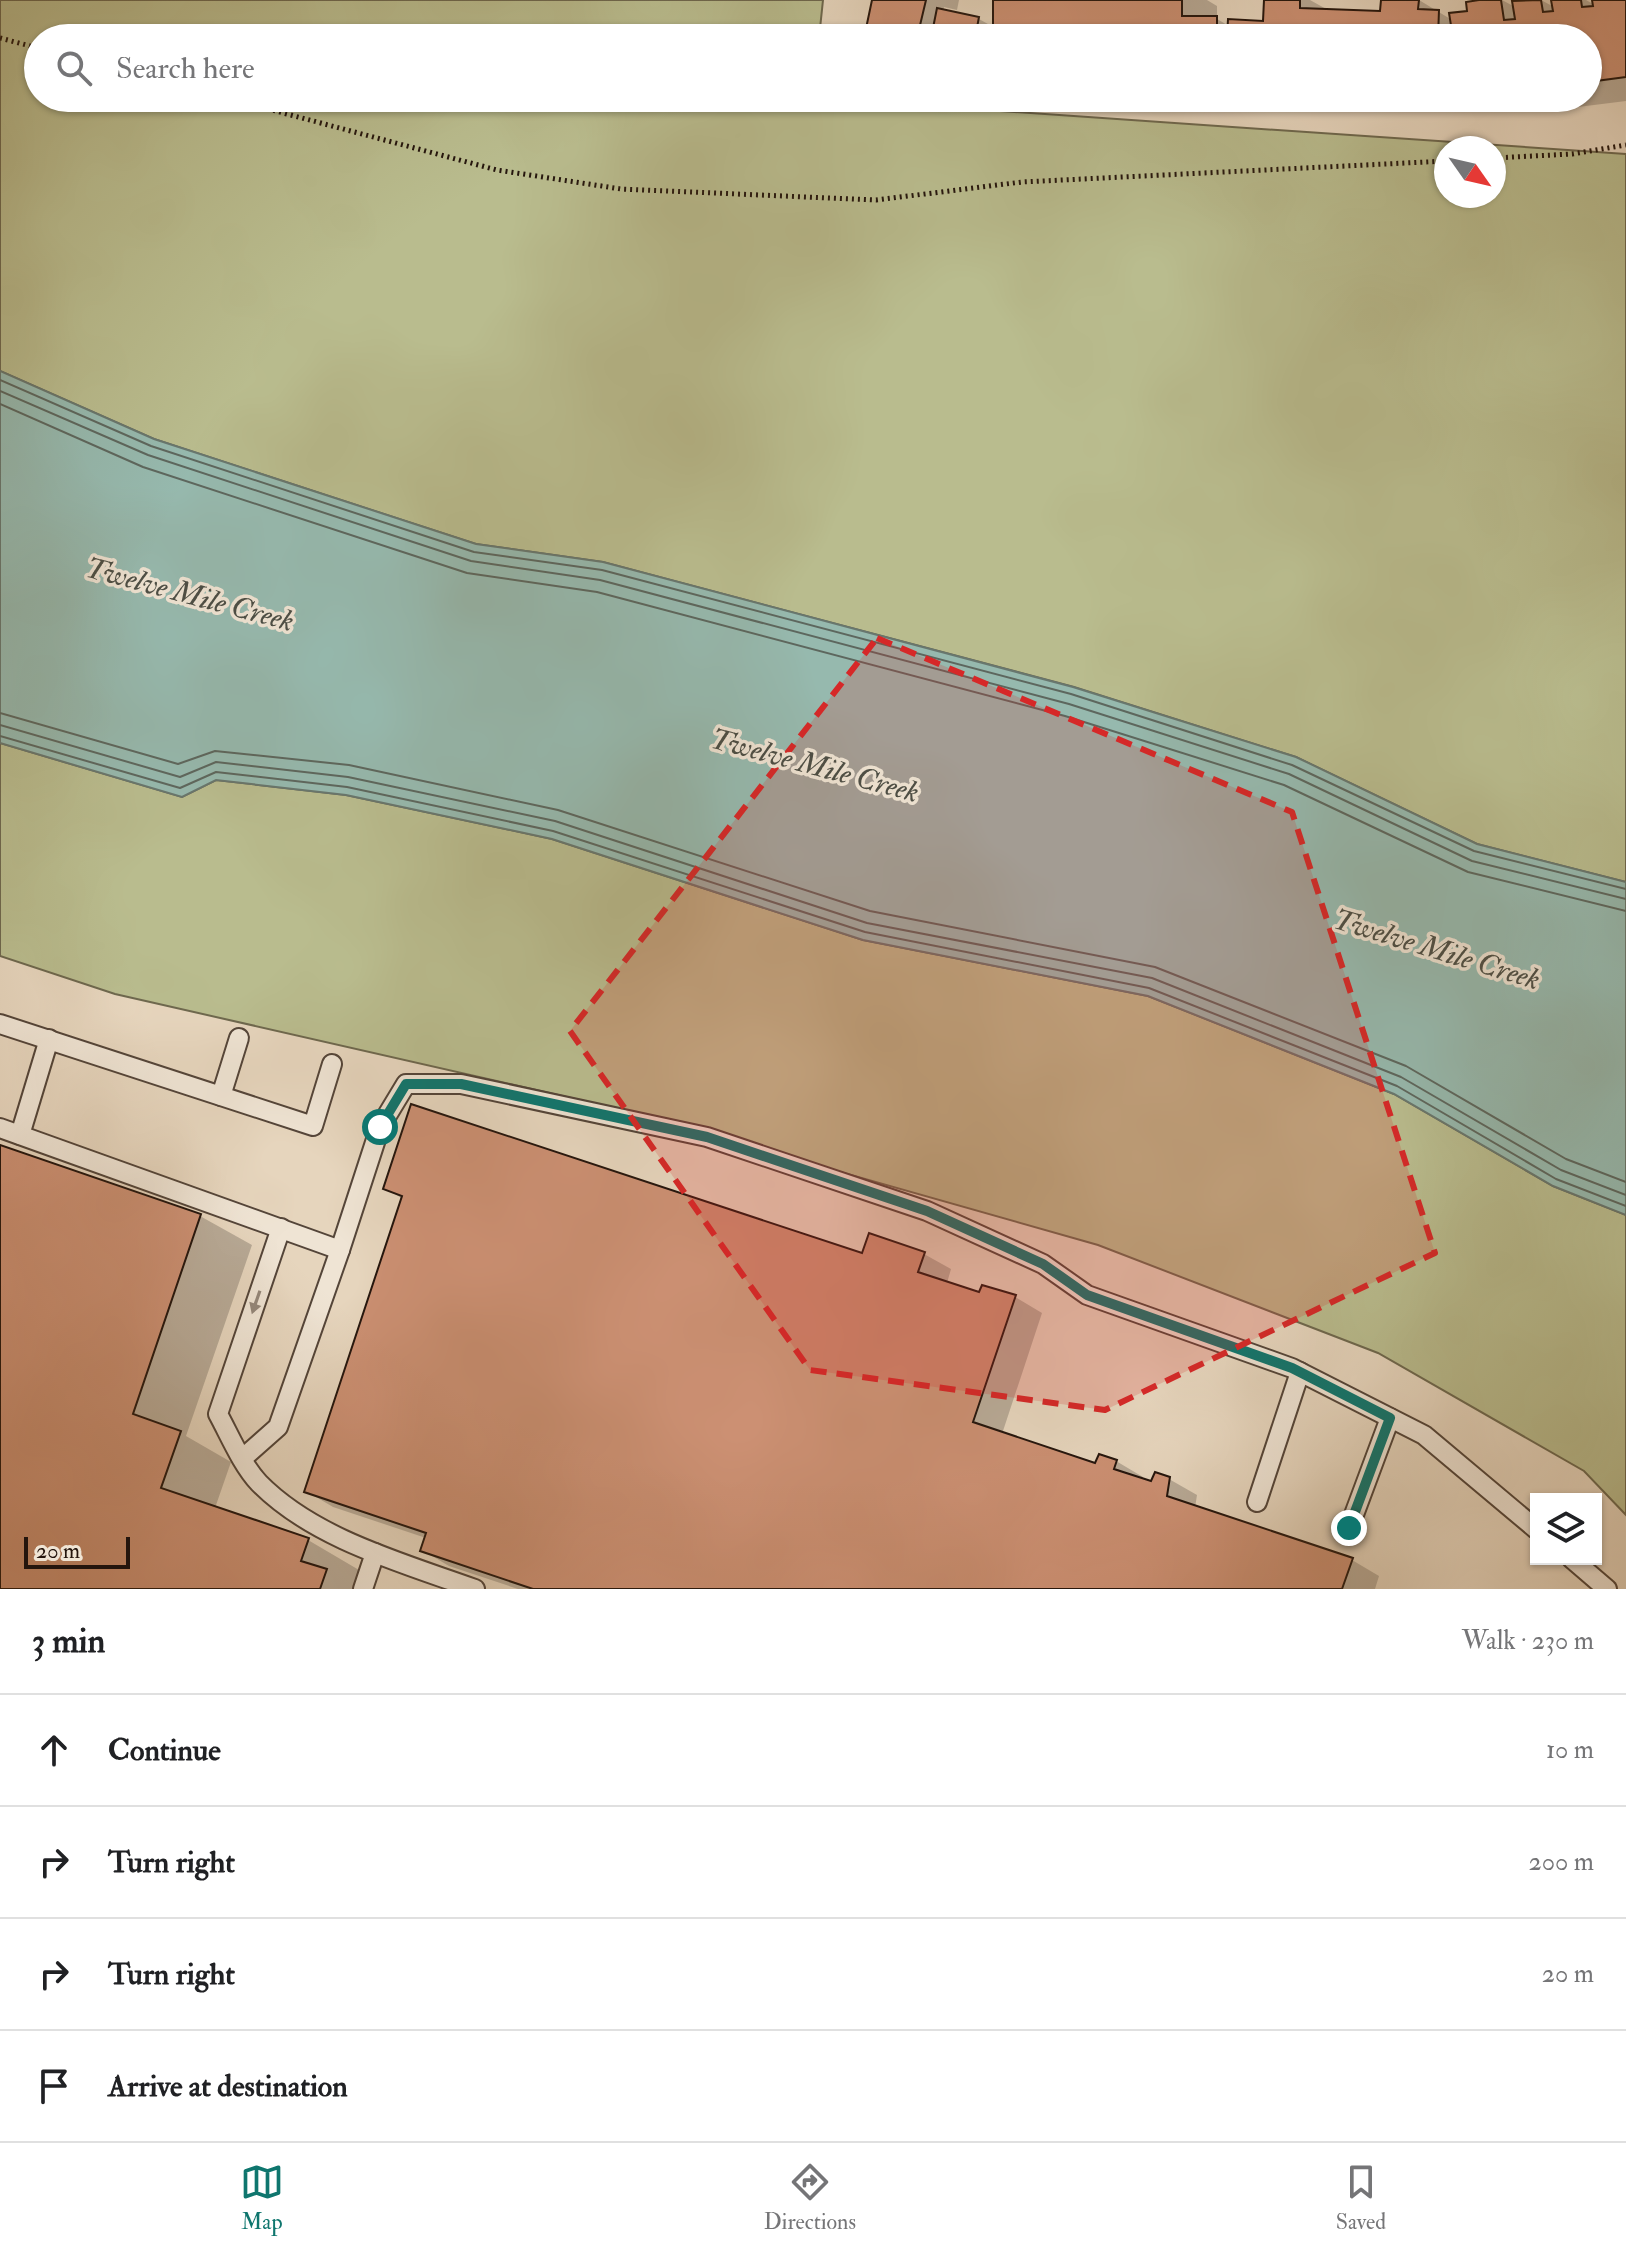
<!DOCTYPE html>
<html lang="en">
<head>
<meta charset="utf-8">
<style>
  body { margin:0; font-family:"IM FELL Double Pica",serif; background:#f6f6f6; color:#202124 }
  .controls { position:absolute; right:24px; bottom:24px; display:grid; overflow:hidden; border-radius:0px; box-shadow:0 2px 6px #0004 }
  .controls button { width:72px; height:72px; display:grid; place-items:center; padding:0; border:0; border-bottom:2px solid #e0e0e0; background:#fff; color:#202124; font:40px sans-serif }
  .compass { position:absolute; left:1434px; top:136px; width:72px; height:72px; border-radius:50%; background:#fff; box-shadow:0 2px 6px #0004; rotate:124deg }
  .scale { position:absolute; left:24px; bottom:20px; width:106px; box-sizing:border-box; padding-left:8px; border:4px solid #24150d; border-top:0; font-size:22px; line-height:28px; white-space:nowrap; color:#24150d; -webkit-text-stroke:6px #efe4d4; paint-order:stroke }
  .stop { position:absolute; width:24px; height:24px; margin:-18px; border:6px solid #0f766e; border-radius:50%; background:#fff }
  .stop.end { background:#0f766e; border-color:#fff; box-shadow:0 2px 8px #0008 }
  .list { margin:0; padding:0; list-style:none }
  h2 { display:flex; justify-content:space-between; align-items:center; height:104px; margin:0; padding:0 32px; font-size:34px }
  h2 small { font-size:26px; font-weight:400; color:#757577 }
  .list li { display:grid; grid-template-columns:52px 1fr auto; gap:24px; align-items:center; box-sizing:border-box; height:112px; padding:0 32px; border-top:2px solid #e0e0e0 }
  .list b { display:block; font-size:30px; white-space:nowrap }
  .list em { font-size:26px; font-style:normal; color:#757577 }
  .icon { flex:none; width:44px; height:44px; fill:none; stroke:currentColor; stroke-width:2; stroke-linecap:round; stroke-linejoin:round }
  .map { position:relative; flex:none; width:1626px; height:1589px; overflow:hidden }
  .search { position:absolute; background:#fff; box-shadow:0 2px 6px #0004; left:24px; right:24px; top:24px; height:88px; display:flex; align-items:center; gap:20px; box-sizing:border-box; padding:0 28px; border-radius:44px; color:#757577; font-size:30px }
  .sheet { height:552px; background:#fff }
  nav { display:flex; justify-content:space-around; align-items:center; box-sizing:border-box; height:112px; border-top:2px solid #e0e0e0; background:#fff; font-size:22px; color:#757577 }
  nav a { display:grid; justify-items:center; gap:4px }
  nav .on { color:#0f766e }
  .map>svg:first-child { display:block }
  .green { fill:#b9bc8e; stroke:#6e684e; stroke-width:2; fill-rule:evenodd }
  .water { fill:#96b9ae; stroke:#68776e; stroke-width:2 }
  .shadow { fill:#0003 }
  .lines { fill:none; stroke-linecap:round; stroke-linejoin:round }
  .shore { stroke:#5d675e; stroke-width:2 }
  .building { fill:#cc9073; stroke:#24150d; stroke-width:2 }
  .service-casing { stroke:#544539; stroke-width:22 }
  .path { stroke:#24150d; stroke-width:5; stroke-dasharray:2 4; stroke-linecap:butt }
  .service { stroke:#efe4d4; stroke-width:18 }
  .oneway { fill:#94877a }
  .route { stroke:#0f766e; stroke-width:10 }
  .marked { fill:#d62828; fill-opacity:0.2; stroke:#d62828; stroke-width:6; stroke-dasharray:16 10; stroke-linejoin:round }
  .labels { text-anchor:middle; stroke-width:7; stroke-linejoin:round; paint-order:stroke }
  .water-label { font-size:30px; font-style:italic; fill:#4c4e45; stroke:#efe4d4 }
</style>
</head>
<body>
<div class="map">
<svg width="1626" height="1589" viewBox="0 0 1626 1589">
  <rect width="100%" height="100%" fill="#e6d5bd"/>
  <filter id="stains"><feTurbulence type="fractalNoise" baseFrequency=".0025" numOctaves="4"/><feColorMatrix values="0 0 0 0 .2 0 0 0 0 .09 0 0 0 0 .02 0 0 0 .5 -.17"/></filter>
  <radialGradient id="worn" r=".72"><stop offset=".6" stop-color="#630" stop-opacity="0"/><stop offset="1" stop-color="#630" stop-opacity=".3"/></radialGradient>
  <g class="green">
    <path d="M0,0H823L819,38H38V98H812L1626,154V882L1477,844L1296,757L1074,687L603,562L476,544L154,439L0,371ZM1446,148H1494V196H1446Z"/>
    <path d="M0,743L182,797L216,780L346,795L552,839L863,940L1148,996L1394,1094L1553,1186L1626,1215V1515L1584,1471L1378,1353L1098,1245L615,1108L115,994L0,956Z"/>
  </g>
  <path class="water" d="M0,371L154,439L476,544L603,562L1073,687L1296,757L1477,844L1626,882V1215L1553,1186L1394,1094L1148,996L863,940L552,839L346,795L216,780L182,797L0,743Z"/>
  <g class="shadow">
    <path d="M874,0H959L957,10L944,7L943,12L979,19L995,28V0H1207L1217,6V19L1229,26L1265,23L1266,0H1310L1328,10L1382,13L1383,0H1419L1452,20L1495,0H1502L1515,7L1514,3L1536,0H1541L1554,7L1553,0H1586L1595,5L1594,0H1626V101L1546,111L1531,102L1497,107L1482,98H1588V38H866Z"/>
    <path d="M1006,98H1084V106H1020Z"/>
    <path d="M0,1147L200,1216L252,1245L186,1436L231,1462L215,1508L308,1540L359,1570L354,1585L357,1589H0Z"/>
    <path d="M385,1188L863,1256L924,1254L951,1269L947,1283L981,1295L1015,1297L1042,1313L1002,1434L1096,1466L1116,1461L1143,1477L1142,1480L1153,1484L1169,1479L1197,1495L1195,1508L1352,1560L1379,1576L1375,1589H518L449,1566L422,1550L426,1538L333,1507L306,1491L403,1199Z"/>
  </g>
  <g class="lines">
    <g class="shore">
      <path d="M0,380L151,446L474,552L602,570L1071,694L1292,765L1474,851L1626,889"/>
      <path d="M0,391L148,455L471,561L600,580L1069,704L1289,774L1472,861L1626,899"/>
      <path d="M0,404L143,467L467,573L597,592L1065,716L1284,785L1468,872L1626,911"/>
      <path d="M0,713L178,764L215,751L349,765L558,810L870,911L1155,967L1406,1066L1566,1159L1626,1182"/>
      <path d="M0,725L180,777L216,762L348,777L555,821L867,923L1152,978L1401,1077L1561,1170L1626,1195"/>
      <path d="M0,736L180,788L216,772L347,787L553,831L865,932L1149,988L1397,1086L1556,1179L1626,1206"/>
    </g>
  </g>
  <g class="building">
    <path d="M872,0H926L917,38H864Z"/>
    <path d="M993,0H1182V16H1217V38H993Z"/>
    <path d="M1264,0H1300V8L1380,11L1381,0H1419L1418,9L1439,10L1438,38H1227L1228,19L1263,21Z"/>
    <path d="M1479,0H1501L1504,20L1515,19L1512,1L1541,0L1543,12L1553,11L1551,0H1581L1582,7L1593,6L1592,0H1626V77L1588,82V38H1453L1449,13L1467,11L1466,2Z"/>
    <path d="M937,8L979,17L975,38H931Z"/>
    <path d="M411,1104L862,1253L869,1233L925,1252L918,1272L979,1292L982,1285L1016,1295L973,1422L1095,1463L1099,1454L1117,1460L1114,1469L1151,1481L1155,1472L1170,1477L1167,1496L1353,1558L1342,1589H533L420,1551L426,1533L304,1492L402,1196L383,1189Z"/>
    <path d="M0,1145L201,1214L133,1414L181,1431L161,1488L309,1538L301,1561L327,1569L320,1589H0Z"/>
  </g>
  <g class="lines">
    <defs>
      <g id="service">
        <path d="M0,1024L313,1126L332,1064"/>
        <path d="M221,1096L239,1038"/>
        <path d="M0,1128L340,1250L380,1127L406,1084H461L707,1137L927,1211L1043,1264L1087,1295L1292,1368L1424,1435L1536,1529"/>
        <path d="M20,1135L49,1039"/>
        <path d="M281,1228L218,1414C230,1436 242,1465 259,1483C314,1539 403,1563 475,1589"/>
        <path d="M243,1458L278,1427L340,1250"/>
        <path d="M1257,1502L1300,1372"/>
        <path d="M1349,1528L1390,1418"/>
        <path d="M1572,1559L1607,1589"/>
        <path d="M363,1589L375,1553"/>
      </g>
    </defs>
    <use href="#service" class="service-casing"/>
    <g class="path">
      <path d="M0,38L38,48"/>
      <path d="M227,98L497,170L621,189L876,200L1022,182L1446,161"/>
      <path d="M1494,158L1572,154L1626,145"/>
    </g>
    <use href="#service" class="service"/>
  </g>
  <defs><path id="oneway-solid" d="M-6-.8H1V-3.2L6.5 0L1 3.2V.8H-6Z" transform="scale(2)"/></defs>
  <use class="oneway" href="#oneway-solid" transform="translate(256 1302) rotate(109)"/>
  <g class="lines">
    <path class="route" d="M380,1127L406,1084H461L707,1137L927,1211L1043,1264L1087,1295L1292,1368L1390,1418L1349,1528"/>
  </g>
  <path class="marked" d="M877,638L1292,812L1435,1253L1105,1410L810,1370L570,1031Z"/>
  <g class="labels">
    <g class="water-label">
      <text transform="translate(190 594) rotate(15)" y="10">Twelve Mile Creek</text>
      <text transform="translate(815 765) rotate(15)" y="10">Twelve Mile Creek</text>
      <text transform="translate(1437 949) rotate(17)" y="10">Twelve Mile Creek</text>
    </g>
  </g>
  <rect width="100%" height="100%" filter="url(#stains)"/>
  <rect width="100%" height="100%" fill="url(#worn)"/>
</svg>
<div class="controls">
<button><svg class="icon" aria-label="layers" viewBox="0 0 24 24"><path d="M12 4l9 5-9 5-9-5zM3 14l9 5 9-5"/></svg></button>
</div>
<svg class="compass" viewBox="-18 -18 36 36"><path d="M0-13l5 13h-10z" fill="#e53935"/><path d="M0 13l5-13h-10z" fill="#757577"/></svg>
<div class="scale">20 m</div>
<div class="stop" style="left:380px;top:1127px"></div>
<div class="stop end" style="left:1349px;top:1528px"></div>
<div class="search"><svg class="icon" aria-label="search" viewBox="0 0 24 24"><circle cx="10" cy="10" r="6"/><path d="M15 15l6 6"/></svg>Search here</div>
</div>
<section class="sheet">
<h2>3 min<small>Walk · 230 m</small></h2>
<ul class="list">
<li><svg class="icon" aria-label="ahead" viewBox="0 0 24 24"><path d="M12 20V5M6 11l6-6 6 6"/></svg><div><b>Continue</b></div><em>10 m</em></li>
<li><svg class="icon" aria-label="right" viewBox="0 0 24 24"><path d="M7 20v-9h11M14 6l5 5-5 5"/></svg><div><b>Turn right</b></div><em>200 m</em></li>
<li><svg class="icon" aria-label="right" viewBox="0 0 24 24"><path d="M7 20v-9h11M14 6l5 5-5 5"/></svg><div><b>Turn right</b></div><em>20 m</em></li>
<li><svg class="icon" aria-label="arrive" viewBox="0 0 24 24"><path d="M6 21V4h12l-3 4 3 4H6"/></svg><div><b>Arrive at destination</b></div></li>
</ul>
</section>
<nav>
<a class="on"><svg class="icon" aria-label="map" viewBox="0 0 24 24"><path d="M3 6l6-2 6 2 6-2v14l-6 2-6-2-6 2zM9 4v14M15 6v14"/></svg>Map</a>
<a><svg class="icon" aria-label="directions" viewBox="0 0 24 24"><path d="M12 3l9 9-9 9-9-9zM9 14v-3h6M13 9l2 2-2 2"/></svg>Directions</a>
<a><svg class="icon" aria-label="saved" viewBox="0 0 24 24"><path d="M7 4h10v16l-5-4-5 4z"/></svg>Saved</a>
</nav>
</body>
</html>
